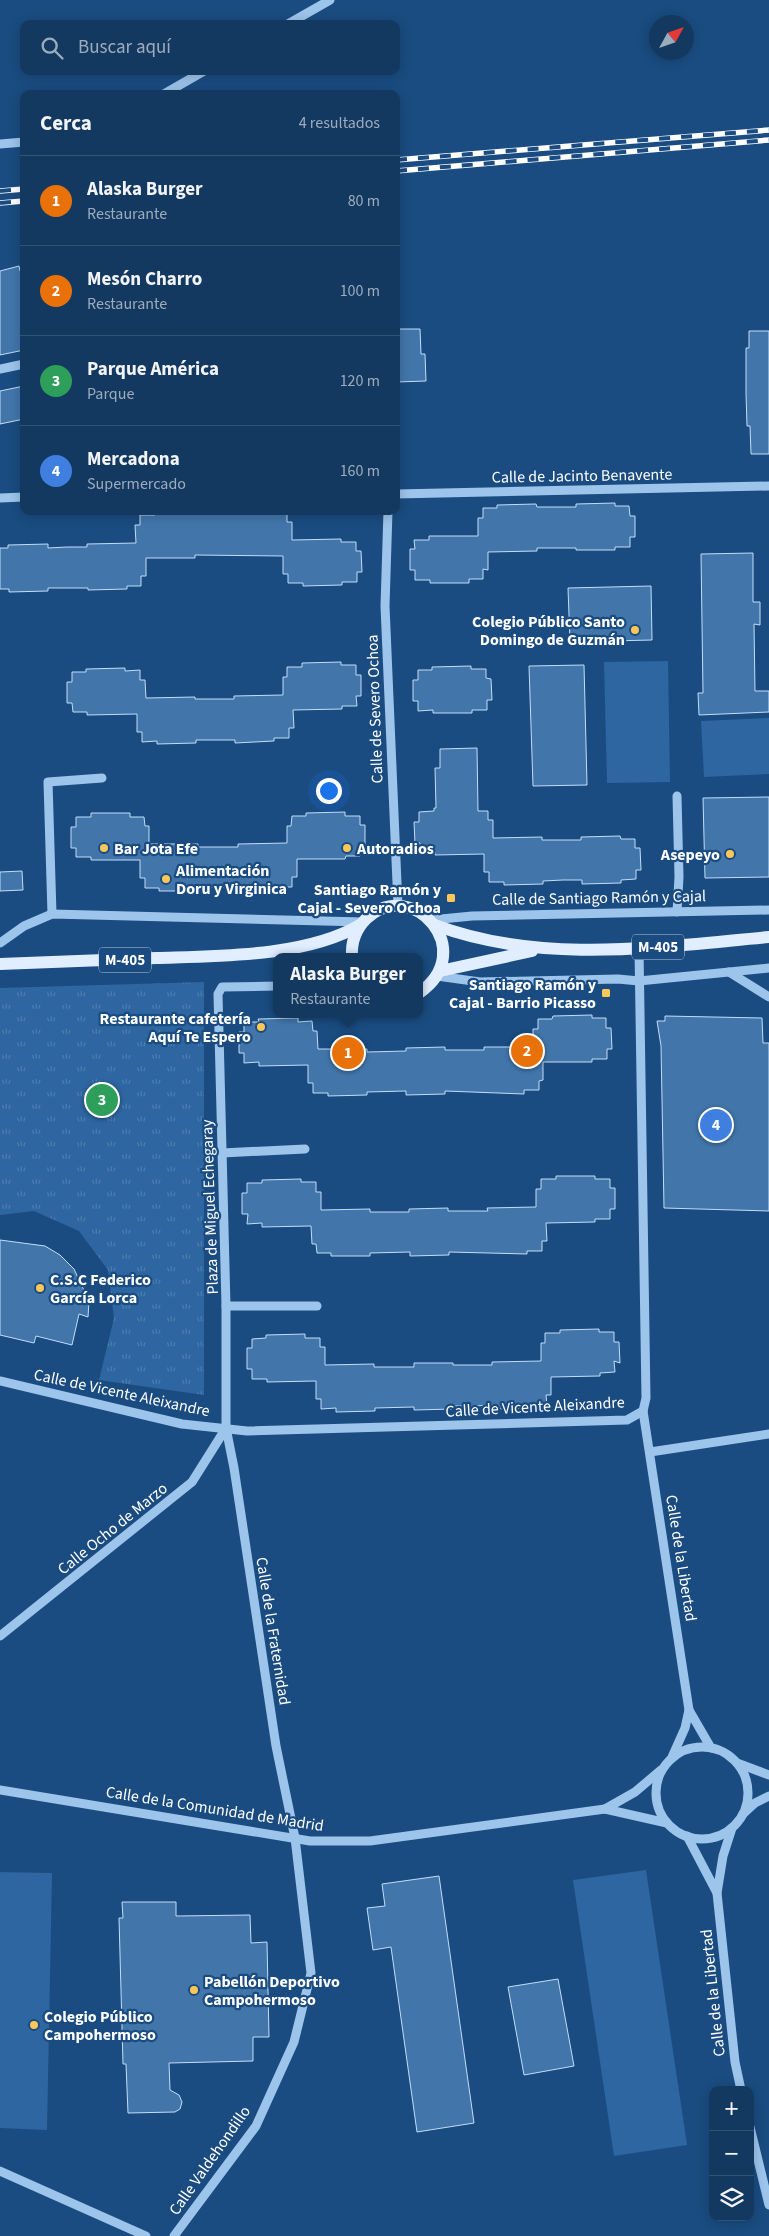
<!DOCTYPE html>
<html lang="es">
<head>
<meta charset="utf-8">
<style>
  body { margin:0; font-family:"Source Sans 3",sans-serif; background:#21446a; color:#f1f3f6 }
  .controls { position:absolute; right:15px; bottom:15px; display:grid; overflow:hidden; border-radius:10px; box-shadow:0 2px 12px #0003 }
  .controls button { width:45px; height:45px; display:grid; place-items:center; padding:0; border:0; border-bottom:1px solid #335376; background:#143961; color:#f1f3f6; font:25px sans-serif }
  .compass { position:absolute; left:649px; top:15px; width:45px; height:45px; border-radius:50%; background:#143961; box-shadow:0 2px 12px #0003; rotate:50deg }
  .you { position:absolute; left:328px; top:790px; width:18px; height:18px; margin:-12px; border:4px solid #fff; border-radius:50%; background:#1a73e8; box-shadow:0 0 0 8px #1a73e833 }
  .badge { display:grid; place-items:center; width:32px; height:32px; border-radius:50%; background:#fdc659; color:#fff; font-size:16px; font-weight:700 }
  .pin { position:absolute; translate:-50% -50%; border:2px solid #fff; box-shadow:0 1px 5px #0006 }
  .popup { position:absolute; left:273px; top:953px; width:150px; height:65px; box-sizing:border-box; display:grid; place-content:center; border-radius:10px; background:#143961; filter:drop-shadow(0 1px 4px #0005); font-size:16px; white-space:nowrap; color:#9dacbd }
  .popup b { font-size:19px; color:#f1f3f6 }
  .popup::after { content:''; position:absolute; left:50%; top:100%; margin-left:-10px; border:10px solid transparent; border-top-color:#143961 }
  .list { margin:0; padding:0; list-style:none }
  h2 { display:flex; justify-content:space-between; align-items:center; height:65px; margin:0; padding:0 20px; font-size:21px }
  h2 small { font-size:16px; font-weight:400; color:#9dacbd }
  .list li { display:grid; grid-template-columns:32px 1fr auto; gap:15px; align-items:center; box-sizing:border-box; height:90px; padding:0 20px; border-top:1px solid #335376 }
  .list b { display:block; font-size:19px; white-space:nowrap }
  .list p { margin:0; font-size:16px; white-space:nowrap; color:#9dacbd }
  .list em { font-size:16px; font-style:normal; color:#9dacbd }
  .icon { flex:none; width:28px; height:28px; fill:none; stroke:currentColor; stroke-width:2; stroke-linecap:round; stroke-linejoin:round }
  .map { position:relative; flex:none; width:769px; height:2236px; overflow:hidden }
  .search { position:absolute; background:#143961; box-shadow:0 2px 12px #0003; left:20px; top:20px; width:380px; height:55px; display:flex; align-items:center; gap:12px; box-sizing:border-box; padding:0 18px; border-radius:10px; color:#9dacbd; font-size:19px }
  .panel { position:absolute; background:#143961; box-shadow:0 2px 12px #0003; left:20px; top:90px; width:380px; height:425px; border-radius:10px }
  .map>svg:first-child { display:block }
  .grass { fill:url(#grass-tufts) }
  .pitch { fill:#2d66a1 }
  .building { fill:#4276ab; stroke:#c2ddf8 }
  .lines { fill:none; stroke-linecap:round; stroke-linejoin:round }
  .minor { stroke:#9dc4eb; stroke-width:9 }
  .major { stroke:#e1eeff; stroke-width:12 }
  .rail-casing { stroke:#fff; stroke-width:5.5 }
  .rail { stroke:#1a4c81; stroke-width:4; stroke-dasharray:11; stroke-linecap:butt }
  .poi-dot { fill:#fdc659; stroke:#1a4c81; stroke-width:2 }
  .labels { text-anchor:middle; stroke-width:4.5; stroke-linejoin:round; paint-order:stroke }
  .shield { fill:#1a4c81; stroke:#bac9d9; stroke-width:1 }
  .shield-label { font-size:15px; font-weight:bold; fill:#fff }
  .street-label { font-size:16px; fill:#fff; stroke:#1a4c81 }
  .poi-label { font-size:16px; font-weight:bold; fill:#fff; stroke:#1a4c81; text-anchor:start }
</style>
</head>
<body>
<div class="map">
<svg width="769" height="2236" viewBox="0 0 769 2236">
  <defs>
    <pattern id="grass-tufts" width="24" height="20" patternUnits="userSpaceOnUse" patternTransform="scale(1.25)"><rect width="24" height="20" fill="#2d66a1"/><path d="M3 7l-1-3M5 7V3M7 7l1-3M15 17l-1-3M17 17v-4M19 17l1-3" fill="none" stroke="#4c7daf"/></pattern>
  </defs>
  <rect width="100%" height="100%" fill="#1a4c81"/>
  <path class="grass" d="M204,982V1395L99,1380L114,1318L108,1270L79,1231L34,1211L0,1215V988Z"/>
  <g class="pitch">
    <path d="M668,661L670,782L607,783L604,662Z"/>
    <path d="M769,718V774L704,777L701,721Z"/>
    <path d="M646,1870L687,2145L614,2156L573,1880Z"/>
    <path d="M0,1872L52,1873L47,2130L0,2128Z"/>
  </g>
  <g class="building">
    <path d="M19,266L20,271L24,270V350L0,355V271Z"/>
    <path d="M396,329H420L421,354H425L426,381L396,382Z"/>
    <path d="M749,331H769V454H751L750,426H747L746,393V348H749Z"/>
    <path d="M24,386V419L0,424V391Z"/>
    <path d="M615,503V506H629L630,516H635V537H630V547H615V550H576V548H537V551L488,552V570L483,569V579H469V583H430V580H415V570H410V549H415L414,540H429V536H478V518H483V508H497V505L536,504L537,507H576V504Z"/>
    <path d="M194,511V514L233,513V511L287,512V522H292V540L341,539V542H356V551H361L362,572H357V582H342V585L303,586V583H288V574H283V556L195,555V558H146V576H141V586H127V589L88,590V588H48V591L9,592V589H0V548H8V545L48,544V548L67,547H87V544L136,543L135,525H140V515H155V512Z"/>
    <path d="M753,553V602H760V625L754,624L755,691H769V712L699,715L698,693H703L701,554Z"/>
    <path d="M651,586L652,640L570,642L568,588Z"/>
    <path d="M341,662V665H356V675H361V696H356L357,706H342V709L293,710L294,728H289V738H274V741L235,743V740H196V743L157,744V741L142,742V732H137V714L87,715V712H73L72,703H67V682H72V672H86V669L125,668V671L140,670V680H145L146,698L195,697V699H234V696L283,695V677H287V667H302V663Z"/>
    <path d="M584,665L587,785L533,786L529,666Z"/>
    <path d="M471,666V669H486V678L491,679L492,700H487V710H472V713H433V710L418,711V701H413V680H418V670H432V667Z"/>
    <path d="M477,748L478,811H488V820H493V838L542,837V840H581V837L620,836L621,839H635V848H640L641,870H636V879L621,880V883L582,884V880H563L543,881V884L504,885V882H489V872H484V854L435,855V852H420V843H415L414,822H419V812L434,811V808H436L435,768H440V749Z"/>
    <path d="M769,797V877L705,878L703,798Z"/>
    <path d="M345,812V816H360V825H365V846H360V856H346L345,859H297V877H292V887H277V890H238V887L199,888V891H159V888H145V878H140V860H91V857H76V848H71V827H76V817H91V813H130V817H144L145,826H149V844H198V847H238V844L287,843V826H291L292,816H306V813Z"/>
    <path d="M22,871L23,890L0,891V872Z"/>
    <path d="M592,1015V1018H606V1028H611L612,1049H607V1059H592V1062H543V1080L539,1081V1090H524V1094L445,1091V1094L406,1095V1091L367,1092V1095L328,1096V1093H313V1083H308V1065L259,1066V1062L244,1063V1053H239V1032H244V1022H259L258,1019L298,1018V1022L312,1021L313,1031H317L318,1049H367V1052L406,1051V1048L445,1047V1050H484V1047H533V1029H538V1019H552L553,1016Z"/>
    <path d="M665,1016L762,1018L763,1043H769V1211L664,1208L661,1046L657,1021H665Z"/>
    <path d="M556,1176H595V1179H610V1188H615V1209H610V1219H595V1222L546,1223L547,1241H542V1251H527V1254L449,1252V1255L410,1256V1252L370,1253V1256H331V1253H317L316,1244H312L311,1226L262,1227V1223L247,1224L248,1214H242V1193H247V1183H262V1180L301,1179V1182H316V1192H321V1210L370,1209V1212H409V1209L448,1208V1211H488L487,1208L536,1207V1189H541V1179H556Z"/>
    <path d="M0,1240L45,1246L60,1255L74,1269L89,1301L88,1317L79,1314L72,1345L36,1336L34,1343L0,1335Z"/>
    <path d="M599,1329V1332H614V1342H619L620,1363L614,1361L615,1372L600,1373V1376L551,1377V1395H546L547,1405H532V1408L493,1409V1405L474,1406H454V1409L414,1410V1407L375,1408V1411L336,1412V1408L321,1409V1399H316V1381L267,1382V1379H252V1369H247V1348H252V1339L266,1338V1335L305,1334V1338H320V1347H325V1365L374,1364V1367H414V1363H453V1365H492V1362L541,1361V1343H545V1333H560V1330Z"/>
    <path d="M439,1876L474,2123L417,2132L391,1947L373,1950L367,1908L385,1906L382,1884Z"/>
    <path d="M122,1902H176V1916L250,1915L251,1943L267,1942L269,2037H253V2061L169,2063L170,2090L179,2095L182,2102L180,2109L175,2112L128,2113L126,2064H123L119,1918H123Z"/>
    <path d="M558,1979L574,2066L524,2075L508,1987Z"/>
  </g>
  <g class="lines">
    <g class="minor">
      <path d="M288,24L330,0"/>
      <path d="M164,94L204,71"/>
      <path d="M0,144L24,142"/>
      <path d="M0,369L24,364"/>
      <path d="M396,494L769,486"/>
      <path d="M0,498L24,497"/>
      <path d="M388,511L385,606L398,906"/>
      <path d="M677,912L679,877L677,796"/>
      <path d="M52,914L48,782L102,778"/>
      <path d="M431,920L472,916L769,910"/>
      <path d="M0,943L24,926L52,914L363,922"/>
      <path d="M729,972L769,997"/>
      <path d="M437,976L480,982L618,979L639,981L769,968"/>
      <path d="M222,1153L305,1149"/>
      <path d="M226,1306H317"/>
      <path d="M0,1381L182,1424L247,1431L627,1420L643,1411L646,1398L639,949"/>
      <path d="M643,1411L689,1710"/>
      <path d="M650,1452L769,1434"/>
      <path d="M0,1636L192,1482L226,1428"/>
      <circle cx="702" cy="1793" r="46"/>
      <path d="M672,1757L685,1728L689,1710L711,1748"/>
      <path d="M737,1763L769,1775"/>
      <path d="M661,1770L635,1792L605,1809L667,1823"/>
      <path d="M0,1790L310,1841H370L605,1809"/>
      <path d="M743,1814L755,1803L769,1796"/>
      <path d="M687,1836L717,1893L723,1856L732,1828"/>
      <path d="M717,1893L735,2062L741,2090"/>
      <path d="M750,2127L769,2205"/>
      <path d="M0,2171L146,2236"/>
      <path d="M174,2236L256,2126L294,2042L311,1973L295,1838L276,1746L234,1468L226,1428V1306L218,994L222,987L277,986"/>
    </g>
    <g class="major">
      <path d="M435,925C542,965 658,947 769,937"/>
      <path d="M352,957C351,942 356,929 366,919C412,875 480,951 419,993"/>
      <path d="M0,964C52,962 104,960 156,958C218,956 306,957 360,925"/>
      <path d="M440,971L532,951"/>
    </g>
    <defs>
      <g id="rail">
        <path d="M396,160L769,130"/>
        <path d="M396,171L769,140"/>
        <path d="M0,191L24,189"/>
        <path d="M0,203L24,201"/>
      </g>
    </defs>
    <use href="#rail" class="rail-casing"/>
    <use href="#rail" class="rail"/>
  </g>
  <g class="poi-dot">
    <circle cx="635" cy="630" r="5"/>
    <circle cx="104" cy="848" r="5"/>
    <circle cx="347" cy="848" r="5"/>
    <circle cx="730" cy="854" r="5"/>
    <circle cx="166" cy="879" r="5"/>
    <rect x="446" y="893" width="10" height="10" rx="2.5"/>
    <rect x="601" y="988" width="10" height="10" rx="2.5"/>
    <circle cx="261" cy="1027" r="5"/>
    <circle cx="40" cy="1288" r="5"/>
    <circle cx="194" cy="1990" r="5"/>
    <circle cx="34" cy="2025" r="5"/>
  </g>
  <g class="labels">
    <g class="shield">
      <rect x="632" y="934.5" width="52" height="25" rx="4"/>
      <rect x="99" y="947.5" width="52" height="25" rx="4"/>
    </g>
    <g class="shield-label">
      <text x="658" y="952">M-405</text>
      <text x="125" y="965">M-405</text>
    </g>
    <g class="street-label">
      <text transform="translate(582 475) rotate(-1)" y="6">Calle de Jacinto Benavente</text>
      <text transform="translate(374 709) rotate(-92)" y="6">Calle de Severo Ochoa</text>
      <text transform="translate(599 897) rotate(-1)" y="6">Calle de Santiago Ramón y Cajal</text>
      <text transform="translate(209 1207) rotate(-92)" y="6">Plaza de Miguel Echegaray</text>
      <text transform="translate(122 1392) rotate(12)" y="6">Calle de Vicente Aleixandre</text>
      <text transform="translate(535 1406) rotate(-3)" y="6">Calle de Vicente Aleixandre</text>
      <text transform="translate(112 1528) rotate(-39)" y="6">Calle Ocho de Marzo</text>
      <text transform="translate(682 1558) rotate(81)" y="6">Calle de la Libertad</text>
      <text transform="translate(274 1631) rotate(81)" y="6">Calle de la Fraternidad</text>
      <text transform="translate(215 1808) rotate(9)" y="6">Calle de la Comunidad de Madrid</text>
      <text transform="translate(712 1993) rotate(-96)" y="6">Calle de la Libertad</text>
      <text transform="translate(209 2160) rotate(-55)" y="6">Calle Valdehondillo</text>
    </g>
    <g class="poi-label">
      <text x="625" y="627" text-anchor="end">Colegio Público Santo<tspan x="625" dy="18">Domingo de Guzmán</tspan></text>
      <text x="114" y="854">Bar Jota Efe</text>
      <text x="357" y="854">Autoradios</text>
      <text x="720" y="860" text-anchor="end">Asepeyo</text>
      <text x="176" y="876">Alimentación<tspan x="176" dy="18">Doru y Virginica</tspan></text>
      <text x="441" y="895" text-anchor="end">Santiago Ramón y<tspan x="441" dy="18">Cajal - Severo Ochoa</tspan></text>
      <text x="596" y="990" text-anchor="end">Santiago Ramón y<tspan x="596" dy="18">Cajal - Barrio Picasso</tspan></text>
      <text x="251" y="1024" text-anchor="end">Restaurante cafetería<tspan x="251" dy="18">Aquí Te Espero</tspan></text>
      <text x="50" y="1285">C.S.C Federico<tspan x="50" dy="18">García Lorca</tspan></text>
      <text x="204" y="1987">Pabellón Deportivo<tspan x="204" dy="18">Campohermoso</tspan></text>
      <text x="44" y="2022">Colegio Público<tspan x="44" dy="18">Campohermoso</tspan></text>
    </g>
  </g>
</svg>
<div class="controls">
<button>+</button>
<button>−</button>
<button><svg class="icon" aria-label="layers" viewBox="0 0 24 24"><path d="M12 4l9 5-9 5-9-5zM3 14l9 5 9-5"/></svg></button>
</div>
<svg class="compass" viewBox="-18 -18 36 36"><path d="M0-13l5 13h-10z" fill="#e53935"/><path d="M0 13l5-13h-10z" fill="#9dacbd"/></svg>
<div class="you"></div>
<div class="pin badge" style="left:348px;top:1053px;background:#e8710a">1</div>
<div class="popup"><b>Alaska Burger</b>Restaurante</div>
<div class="pin badge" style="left:527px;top:1051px;background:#e8710a">2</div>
<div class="pin badge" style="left:102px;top:1100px;background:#2e9e5b">3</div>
<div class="pin badge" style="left:716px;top:1125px;background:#3f7fe0">4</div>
<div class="search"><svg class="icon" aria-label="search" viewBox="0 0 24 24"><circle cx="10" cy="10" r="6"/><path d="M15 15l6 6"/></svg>Buscar aquí</div>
<section class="panel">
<h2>Cerca<small>4 resultados</small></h2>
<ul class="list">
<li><span class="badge" style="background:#e8710a">1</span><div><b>Alaska Burger</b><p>Restaurante</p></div><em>80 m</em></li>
<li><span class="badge" style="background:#e8710a">2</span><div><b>Mesón Charro</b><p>Restaurante</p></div><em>100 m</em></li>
<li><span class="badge" style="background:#2e9e5b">3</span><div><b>Parque América</b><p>Parque</p></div><em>120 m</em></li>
<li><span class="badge" style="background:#3f7fe0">4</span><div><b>Mercadona</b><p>Supermercado</p></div><em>160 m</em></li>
</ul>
</section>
</div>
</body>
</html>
